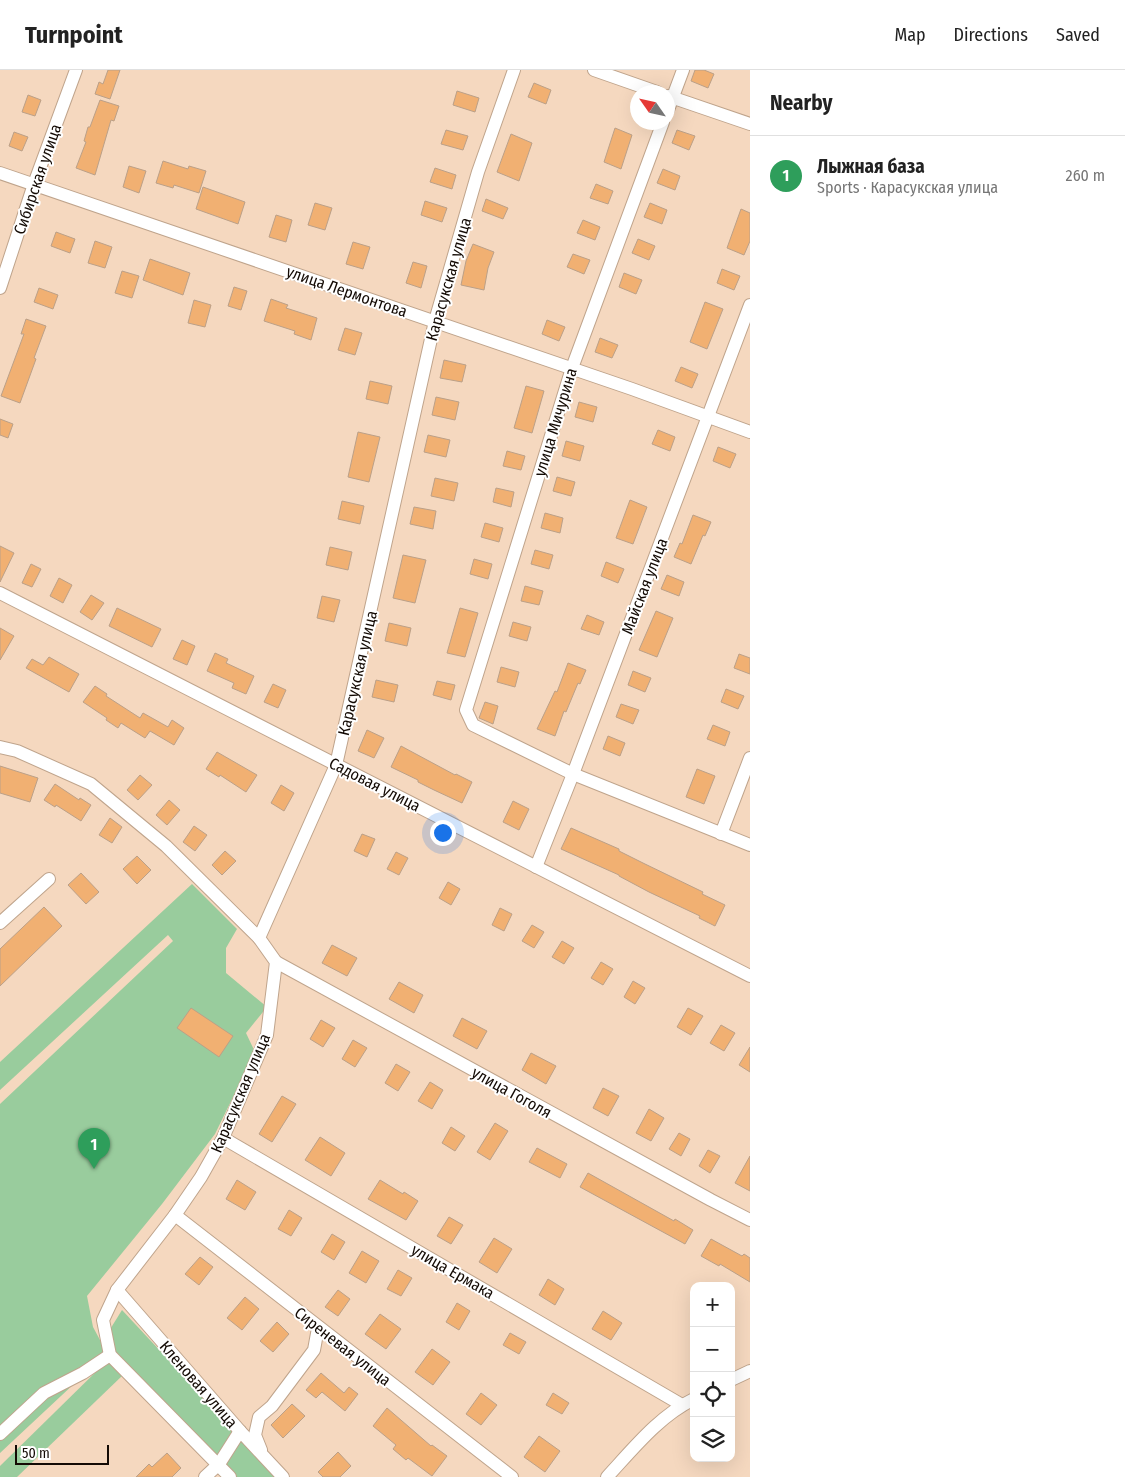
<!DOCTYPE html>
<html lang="en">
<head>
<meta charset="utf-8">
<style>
  body { margin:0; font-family:"Fira Sans Condensed",sans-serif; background:#f6f6f6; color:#222 }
  .controls { position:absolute; right:15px; bottom:15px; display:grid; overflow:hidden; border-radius:10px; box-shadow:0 5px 20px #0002 }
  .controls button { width:45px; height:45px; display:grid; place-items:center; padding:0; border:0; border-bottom:1px solid #e0e0e0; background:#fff; color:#222; font:25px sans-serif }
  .compass { position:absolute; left:630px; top:15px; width:45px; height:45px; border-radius:50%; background:#fff; box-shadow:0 5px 20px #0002; rotate:304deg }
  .scale { position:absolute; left:15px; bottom:12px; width:94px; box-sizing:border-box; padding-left:5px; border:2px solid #130a04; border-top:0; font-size:14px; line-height:18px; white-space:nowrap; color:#130a04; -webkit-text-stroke:4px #fff; paint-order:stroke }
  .you { position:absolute; left:442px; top:762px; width:18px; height:18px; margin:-12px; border:4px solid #fff; border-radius:50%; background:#1a73e8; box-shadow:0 0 0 8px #1a73e833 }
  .badge { display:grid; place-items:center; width:32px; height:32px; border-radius:50%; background:#0f766e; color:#fff; font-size:16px; font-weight:700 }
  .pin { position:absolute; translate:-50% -41px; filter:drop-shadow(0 1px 2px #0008) }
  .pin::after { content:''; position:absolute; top:26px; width:18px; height:15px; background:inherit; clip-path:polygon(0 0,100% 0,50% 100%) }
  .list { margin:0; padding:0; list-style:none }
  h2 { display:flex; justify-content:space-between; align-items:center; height:65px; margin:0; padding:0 20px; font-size:21px }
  h2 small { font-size:16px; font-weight:400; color:#767676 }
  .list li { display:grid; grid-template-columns:32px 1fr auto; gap:15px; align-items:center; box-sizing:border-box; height:80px; padding:0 20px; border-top:1px solid #e0e0e0 }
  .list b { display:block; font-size:19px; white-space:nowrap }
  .list p { margin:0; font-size:16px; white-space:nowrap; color:#767676 }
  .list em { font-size:16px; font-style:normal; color:#767676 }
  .icon { flex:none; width:28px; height:28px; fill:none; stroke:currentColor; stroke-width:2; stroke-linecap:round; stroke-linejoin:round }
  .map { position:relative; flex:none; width:750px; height:1407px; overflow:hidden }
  header { display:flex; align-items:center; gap:30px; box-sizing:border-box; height:70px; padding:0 25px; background:#fff; border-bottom:1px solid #e0e0e0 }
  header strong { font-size:24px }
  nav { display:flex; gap:28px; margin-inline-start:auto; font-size:18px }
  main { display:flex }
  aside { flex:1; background:#fff }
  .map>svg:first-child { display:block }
  .green { fill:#99cc9d }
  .building { fill:#f1b072; stroke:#bba088 }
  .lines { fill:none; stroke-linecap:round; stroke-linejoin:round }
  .minor-casing { stroke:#bfa48c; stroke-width:14 }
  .minor { stroke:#fff; stroke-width:12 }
  .labels { text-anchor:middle; stroke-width:4; stroke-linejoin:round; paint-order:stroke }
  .street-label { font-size:16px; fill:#130a04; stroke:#fff }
</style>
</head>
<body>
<header>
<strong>Turnpoint</strong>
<nav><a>Map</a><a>Directions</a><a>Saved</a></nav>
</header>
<main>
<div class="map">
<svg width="750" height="1407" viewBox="0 0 750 1407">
  <rect width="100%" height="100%" fill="#f5d8bf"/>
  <g class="green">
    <path d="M192,814L237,859L226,878V903L267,937L246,963L255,982L215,1064L162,1134L87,1226L93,1257L107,1283L0,1383V1034L173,871L168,865L0,1020V992Z"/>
    <path d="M122,1240L234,1360L217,1387L115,1281L109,1261Z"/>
    <path d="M108,1290L123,1305L17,1407H0V1396Z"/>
    <path d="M240,1366L278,1407H236L223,1393Z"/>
  </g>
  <g class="building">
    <path d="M108,0H120L110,29L95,24L99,12L103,14Z"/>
    <path d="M695,0H704L714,4L708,18L691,11Z"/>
    <path d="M534,13L551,20L546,34L528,27Z"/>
    <path d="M457,21L479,28L475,42L453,35Z"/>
    <path d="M28,25L41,30L35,46L22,42Z"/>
    <path d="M100,30L119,36L114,51L111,50L95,105L76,98L86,72L84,71L88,57H90Z"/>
    <path d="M615,58L632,65L621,99L604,92Z"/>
    <path d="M446,60L468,66L463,80L441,74Z"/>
    <path d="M677,60L695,66L689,80L672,73Z"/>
    <path d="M14,62L28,67L22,81L9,76Z"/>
    <path d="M511,64L532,73L519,111L497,102Z"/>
    <path d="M163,91L188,99L189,96L206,101L199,123L174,115L173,118L156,113Z"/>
    <path d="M129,96L146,101L139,123L123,117Z"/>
    <path d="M435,98L456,105L452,119L430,112Z"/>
    <path d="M663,99L680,106L675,120L657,113Z"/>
    <path d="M596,114L613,121L608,134L590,128Z"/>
    <path d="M203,117L245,132L238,154L196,139Z"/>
    <path d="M486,129L508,138L503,149L482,141Z"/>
    <path d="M425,131L447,138L442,152L421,145Z"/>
    <path d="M315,133L332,138L325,160L308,155Z"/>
    <path d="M650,133L667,140L662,154L644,147Z"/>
    <path d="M741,139L750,143V171L744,185L727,178Z"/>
    <path d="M276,145L292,150L286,172L269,167Z"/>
    <path d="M583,150L600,157L595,170L577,163Z"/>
    <path d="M56,162L75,169L70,183L51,176Z"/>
    <path d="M638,169L655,176L649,190L632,183Z"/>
    <path d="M95,171L112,177L105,198L88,193Z"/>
    <path d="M353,172L370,177L363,199L346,194Z"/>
    <path d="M473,174L494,182L488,198L484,220L461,215L466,191Z"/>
    <path d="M573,184L590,190L584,204L567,197Z"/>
    <path d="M150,189L190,203L183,225L143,210Z"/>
    <path d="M413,192L427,196L421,218L406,213Z"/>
    <path d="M722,199L740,206L734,220L717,213Z"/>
    <path d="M122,201L139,206L132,228L115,223Z"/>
    <path d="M624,203L642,210L636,224L619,217Z"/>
    <path d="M234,217L247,221L241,240L228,236Z"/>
    <path d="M39,218L58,225L53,239L34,232Z"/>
    <path d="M271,229L288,235L286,238L317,248L311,270L294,264L295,261L264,251Z"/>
    <path d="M194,230L211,235L205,257L188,253Z"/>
    <path d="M705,232L723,239L707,279L690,272Z"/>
    <path d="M26,249L46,256L34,288L36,289L20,333L1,326L24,264H21Z"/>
    <path d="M547,250L565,257L559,271L542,264Z"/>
    <path d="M345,258L362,263L355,285L338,280Z"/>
    <path d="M600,268L618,275L612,288L595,282Z"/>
    <path d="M444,290L466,295L462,312L440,308Z"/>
    <path d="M681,297L698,304L692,318L675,311Z"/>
    <path d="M370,311L392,316L388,334L366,329Z"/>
    <path d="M526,316L544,321L532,363L514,358Z"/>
    <path d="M436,327L459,332L455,350L432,345Z"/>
    <path d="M579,332L597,337L593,352L575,347Z"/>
    <path d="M0,349L13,354L8,368L0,365Z"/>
    <path d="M658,360L675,367L670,381L652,374Z"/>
    <path d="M358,362L380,367L369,412L348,407Z"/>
    <path d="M428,365L450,370L446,387L424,382Z"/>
    <path d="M566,371L584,376L580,391L562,386Z"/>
    <path d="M718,377L736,384L730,398L713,391Z"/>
    <path d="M507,381L525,386L521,400L503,396Z"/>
    <path d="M557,407L575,412L571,426L553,421Z"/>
    <path d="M435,408L458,413L454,431L431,426Z"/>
    <path d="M496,418L514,422L511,437L493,432Z"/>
    <path d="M630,430L647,437L633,474L616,468Z"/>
    <path d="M342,431L364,436L360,454L338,449Z"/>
    <path d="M414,437L436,441L433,459L410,454Z"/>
    <path d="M545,443L563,448L560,463L541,458Z"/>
    <path d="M693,445L711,452L705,466L703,465L691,494L674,487L680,473L682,474Z"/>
    <path d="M485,453L503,458L499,472L481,467Z"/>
    <path d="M0,476L14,483L0,512Z"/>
    <path d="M330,477L352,482L348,500L326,495Z"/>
    <path d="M535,480L553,485L549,499L531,494Z"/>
    <path d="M403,485L426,490L415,533L393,528Z"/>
    <path d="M474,489L492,494L488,509L470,504Z"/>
    <path d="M606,492L624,499L618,513L601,506Z"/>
    <path d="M31,494L41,499L32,517L22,513Z"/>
    <path d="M667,505L684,512L679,526L661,519Z"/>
    <path d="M59,508L72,515L63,533L50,526Z"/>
    <path d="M525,516L543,521L539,535L521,531Z"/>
    <path d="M91,525L104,533L92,550L80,542Z"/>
    <path d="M322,526L340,530L334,552L317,548Z"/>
    <path d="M117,538L161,559L152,577L109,556Z"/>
    <path d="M460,538L478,543L465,587L447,583Z"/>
    <path d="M656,541L673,548L657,587L639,580Z"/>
    <path d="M587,545L604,552L599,565L581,559Z"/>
    <path d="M513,552L531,557L527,571L509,566Z"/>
    <path d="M389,553L411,558L407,576L385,571Z"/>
    <path d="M0,558L14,566L0,590Z"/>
    <path d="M182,570L195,576L187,595L173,589Z"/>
    <path d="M215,583L228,589L226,593L254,606L246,624L232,618L234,613L207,601Z"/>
    <path d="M739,584L750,588V604L734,598Z"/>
    <path d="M49,587L79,604L69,622L26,598L32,589L43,595Z"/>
    <path d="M568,593L586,600L580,614L578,613L566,642L564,641L555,666L537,659L555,621L557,622Z"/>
    <path d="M501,597L519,602L515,617L497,612Z"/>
    <path d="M633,601L651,608L645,622L628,615Z"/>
    <path d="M376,610L398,615L394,632L372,627Z"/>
    <path d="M437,611L455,615L451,630L433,625Z"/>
    <path d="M273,614L286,620L278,638L264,632Z"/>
    <path d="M95,616L107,624L106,626L140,648L143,643L168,657L172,650L184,658L174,675L150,661L145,668L121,653L118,658L106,650L107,648L83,632Z"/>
    <path d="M726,619L744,626L738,639L721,632Z"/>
    <path d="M485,632L498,636L493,654L479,648Z"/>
    <path d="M621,634L639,640L633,654L616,647Z"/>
    <path d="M713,655L730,662L725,676L707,669Z"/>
    <path d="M367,660L384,668L374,688L358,681Z"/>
    <path d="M608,666L625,673L620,686L603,679Z"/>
    <path d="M401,676L455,705L456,704L472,712L462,733L434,720L418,712V710L391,697Z"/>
    <path d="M217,682L257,705L246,722L220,705L219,707L206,699Z"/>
    <path d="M0,696L38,708L30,732L0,723Z"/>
    <path d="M697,699L715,706L704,734L686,727Z"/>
    <path d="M140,705L152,715L138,730L127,720Z"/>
    <path d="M55,714L79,730L80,728L91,735L81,751L56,735L55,737L44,730Z"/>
    <path d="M281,715L294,723L284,741L271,733Z"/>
    <path d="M169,730L180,740L167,755L156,745Z"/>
    <path d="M513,731L529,739L519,760L503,752Z"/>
    <path d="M110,748L122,757L112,773L99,765Z"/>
    <path d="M194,756L207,765L195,781L183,772Z"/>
    <path d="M571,758L619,779V781L645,794L703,822L702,824L725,835L715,856L699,848L700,846L649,822L619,806V805L561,779Z"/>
    <path d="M362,764L375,769L367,787L354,781Z"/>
    <path d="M225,781L236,791L222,805L212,795Z"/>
    <path d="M396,782L408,788L399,805L387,799Z"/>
    <path d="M137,786L151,800L137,814L123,799Z"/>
    <path d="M81,803L99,822L86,834L68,815Z"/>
    <path d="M448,812L460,819L451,835L439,828Z"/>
    <path d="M44,837L62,856L0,916V879Z"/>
    <path d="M500,838L512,844L504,861L492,855Z"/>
    <path d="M532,855L544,862L534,878L522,871Z"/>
    <path d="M562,871L574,878L564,894L552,887Z"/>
    <path d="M332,875L357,888L347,906L322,893Z"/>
    <path d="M601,892L613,899L603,915L591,908Z"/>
    <path d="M633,911L645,918L635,934L624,927Z"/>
    <path d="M399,912L423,925L414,943L389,929Z"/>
    <path d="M191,938L233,966L219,987L177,958Z"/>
    <path d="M688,938L703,946L691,965L677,957Z"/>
    <path d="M462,948L487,961L477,979L453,966Z"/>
    <path d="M321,950L335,958L323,977L310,969Z"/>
    <path d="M721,955L735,963L724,981L710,973Z"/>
    <path d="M353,970L367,978L355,997L342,989Z"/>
    <path d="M750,977V1002L739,995Z"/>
    <path d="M531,983L556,996L546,1014L522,1000Z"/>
    <path d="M396,994L410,1002L398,1021L385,1013Z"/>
    <path d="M430,1012L443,1020L432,1039L418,1031Z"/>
    <path d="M603,1018L619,1026L608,1046L593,1038Z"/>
    <path d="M282,1026L296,1034L272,1072L259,1064Z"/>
    <path d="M649,1039L664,1048L651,1071L636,1063Z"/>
    <path d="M495,1053L508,1061L490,1090L477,1082Z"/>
    <path d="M451,1057L465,1066L455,1081L442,1073Z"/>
    <path d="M679,1063L690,1069L681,1086L669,1079Z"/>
    <path d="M320,1067L345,1083L331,1106L305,1090Z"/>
    <path d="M537,1078L567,1094L560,1108L529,1092Z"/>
    <path d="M708,1080L720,1086L710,1103L699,1096Z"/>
    <path d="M750,1086V1121L735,1113Z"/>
    <path d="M588,1103L674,1151L675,1149L693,1160L685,1174L580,1117Z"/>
    <path d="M237,1110L256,1122L245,1140L226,1129Z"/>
    <path d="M380,1110L403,1124L404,1122L418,1131L406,1150L368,1129Z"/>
    <path d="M289,1140L302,1148L291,1166L278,1159Z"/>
    <path d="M449,1147L463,1155L451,1174L437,1166Z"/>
    <path d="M332,1164L345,1172L334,1190L321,1182Z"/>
    <path d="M494,1168L512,1179L497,1203L479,1192Z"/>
    <path d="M711,1169L742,1186L744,1184L750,1188V1212L720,1194L719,1196L701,1186Z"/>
    <path d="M362,1181L379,1191L366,1213L349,1203Z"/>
    <path d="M200,1187L213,1197L199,1215L185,1204Z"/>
    <path d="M398,1200L412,1208L401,1226L387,1219Z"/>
    <path d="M548,1209L564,1219L555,1235L539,1225Z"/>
    <path d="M338,1220L350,1229L338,1246L325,1237Z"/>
    <path d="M245,1227L259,1239L242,1260L227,1248Z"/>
    <path d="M457,1233L470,1241L459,1260L446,1252Z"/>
    <path d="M603,1241L622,1253L611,1270L592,1259Z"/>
    <path d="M380,1244L401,1259L386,1279L365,1264Z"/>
    <path d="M277,1252L289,1264L273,1282L260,1271Z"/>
    <path d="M510,1263L526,1272L519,1284L503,1275Z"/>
    <path d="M432,1279L450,1292L433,1315L415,1302Z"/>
    <path d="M321,1303L344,1323L349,1317L358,1324L345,1341L322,1322L316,1328L306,1320Z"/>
    <path d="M481,1323L497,1335L481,1355L466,1344Z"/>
    <path d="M553,1323L569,1333L562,1344L546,1335Z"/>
    <path d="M292,1334L305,1346L283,1368L271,1355Z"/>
    <path d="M387,1338L431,1376L432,1375L447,1386L432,1406L408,1388L406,1390L393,1379L396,1375L373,1356Z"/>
    <path d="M539,1366L560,1381L545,1402L524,1387Z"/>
    <path d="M338,1382L351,1396L340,1407H323L318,1402Z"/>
    <path d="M167,1383L181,1398L172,1407H136L149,1394L152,1397Z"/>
  </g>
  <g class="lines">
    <defs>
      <g id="minor">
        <path d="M594,0L657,22"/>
        <path d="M668,26L750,54"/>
        <path d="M668,40L683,0"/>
        <path d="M663,52L572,298L466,640L473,655L573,704L750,775"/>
        <path d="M0,103L632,319L750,362"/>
        <path d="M0,218L34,114L76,0"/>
        <path d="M0,523L750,906"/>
        <path d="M0,677L17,681L91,714L166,776L259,868"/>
        <path d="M721,764L750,688"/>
        <path d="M536,797L573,704L750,235"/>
        <path d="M0,853L49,809"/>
        <path d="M276,892L711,1130L750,1150"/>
        <path d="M223,1068L682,1335"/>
        <path d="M175,1145L512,1407"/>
        <path d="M117,1220L240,1361L283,1407"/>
        <path d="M731,1310L750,1301"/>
        <path d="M0,1364L44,1323L83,1303L110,1285"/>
        <path d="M261,1380L255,1365L259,1347L272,1336L314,1280L318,1258"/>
        <path d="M205,1407L219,1394L240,1361"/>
        <path d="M230,1407L110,1285L103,1250L117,1220L175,1145L201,1107L223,1068L267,965L276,892L259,868L336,695L435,251L478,102L514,0"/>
        <path d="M607,1407C633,1379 659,1346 694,1329"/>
      </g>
    </defs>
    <use href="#minor" class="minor-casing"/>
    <use href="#minor" class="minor"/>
  </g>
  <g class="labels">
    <g class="street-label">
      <text transform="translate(37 109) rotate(-71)" y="6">Сибирская улица</text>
      <text transform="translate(448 209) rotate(-74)" y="6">Карасукская улица</text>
      <text transform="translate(347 221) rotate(19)" y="6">улица Лермонтова</text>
      <text transform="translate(555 352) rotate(-73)" y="6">улица Мичурина</text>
      <text transform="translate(644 516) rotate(-69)" y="6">Майская улица</text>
      <text transform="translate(357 603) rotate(-77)" y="6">Карасукская улица</text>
      <text transform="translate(375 714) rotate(27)" y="6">Садовая улица</text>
      <text transform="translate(512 1022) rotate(29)" y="6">улица Гоголя</text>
      <text transform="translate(240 1023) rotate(-67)" y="6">Карасукская улица</text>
      <text transform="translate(453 1201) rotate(30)" y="6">улица Ермака</text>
      <text transform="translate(343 1276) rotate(38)" y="6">Сиреневая улица</text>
      <text transform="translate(199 1314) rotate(49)" y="6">Кленовая улица</text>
    </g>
  </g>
</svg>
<div class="controls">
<button>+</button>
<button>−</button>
<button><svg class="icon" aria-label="locate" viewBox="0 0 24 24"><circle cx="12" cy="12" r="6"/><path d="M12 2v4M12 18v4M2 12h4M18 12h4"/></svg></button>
<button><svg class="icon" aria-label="layers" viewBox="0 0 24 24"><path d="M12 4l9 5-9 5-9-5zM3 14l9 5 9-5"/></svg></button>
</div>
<svg class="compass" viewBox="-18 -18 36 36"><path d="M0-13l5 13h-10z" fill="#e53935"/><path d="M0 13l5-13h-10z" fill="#767676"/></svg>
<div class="scale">50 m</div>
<div class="you"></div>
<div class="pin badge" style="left:94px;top:1099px;background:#2e9e5b">1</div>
</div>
<aside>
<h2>Nearby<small></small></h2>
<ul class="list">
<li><span class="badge" style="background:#2e9e5b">1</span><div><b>Лыжная база</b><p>Sports · Карасукская улица</p></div><em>260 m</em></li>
</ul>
</aside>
</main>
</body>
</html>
